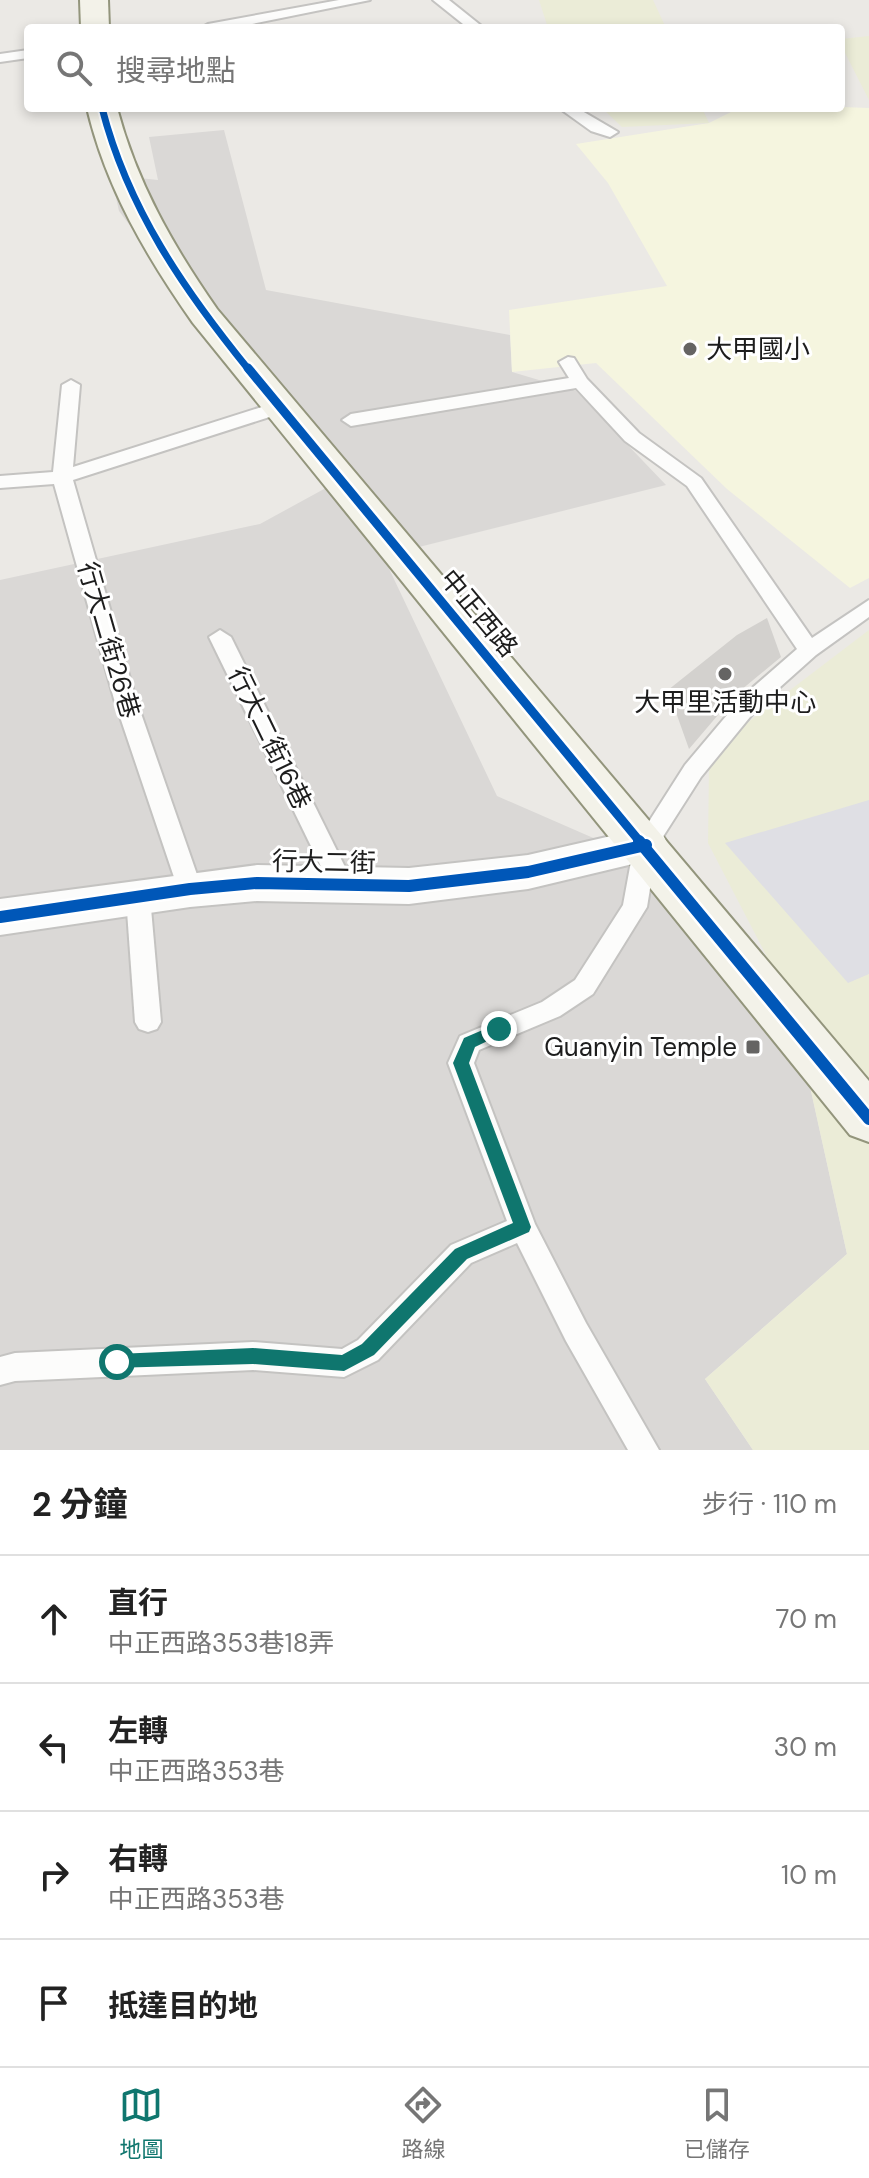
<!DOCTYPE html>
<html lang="zh-TW">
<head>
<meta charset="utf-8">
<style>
  body { margin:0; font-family:"DM Sans","Noto Sans TC",sans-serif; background:#f2f2f2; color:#222 }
  .stop { position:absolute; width:24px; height:24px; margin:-18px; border:6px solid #0f766e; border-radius:50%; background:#fff }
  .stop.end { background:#0f766e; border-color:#fff; box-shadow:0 2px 8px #0008 }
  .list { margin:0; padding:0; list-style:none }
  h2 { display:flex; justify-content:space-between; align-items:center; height:104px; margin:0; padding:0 32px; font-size:34px }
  h2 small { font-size:26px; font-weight:400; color:#767676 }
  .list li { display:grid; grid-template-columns:52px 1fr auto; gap:24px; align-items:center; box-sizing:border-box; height:128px; padding:0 32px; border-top:2px solid #e0e0e0 }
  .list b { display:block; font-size:30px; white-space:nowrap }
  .list p { margin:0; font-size:26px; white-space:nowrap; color:#767676 }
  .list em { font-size:26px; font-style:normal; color:#767676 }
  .icon { flex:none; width:44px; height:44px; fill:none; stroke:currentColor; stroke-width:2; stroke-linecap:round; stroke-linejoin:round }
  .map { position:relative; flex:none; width:869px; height:1450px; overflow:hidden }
  .search { position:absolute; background:#fff; box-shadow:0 4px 12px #0003; left:24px; right:24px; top:24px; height:88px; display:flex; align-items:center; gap:20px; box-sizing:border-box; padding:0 28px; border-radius:8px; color:#767676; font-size:30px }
  .sheet { height:616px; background:#fff }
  nav { display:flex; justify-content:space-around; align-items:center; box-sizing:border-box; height:112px; border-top:2px solid #e0e0e0; background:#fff; font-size:22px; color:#767676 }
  nav a { display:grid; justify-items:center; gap:4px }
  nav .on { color:#0f766e }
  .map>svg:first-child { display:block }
  .residential { fill:#dad8d6 }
  .education { fill:#f5f5df }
  .farmland { fill:#ebecd7 }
  .plaza { fill:#dfdfe4 }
  .building { fill:#d3d1ce }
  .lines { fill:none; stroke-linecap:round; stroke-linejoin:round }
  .lane-casing { stroke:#c4c3c1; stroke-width:4 }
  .street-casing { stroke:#c4c3c1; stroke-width:4 }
  .secondary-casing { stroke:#93957c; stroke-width:4 }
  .lane { fill:#fcfcfb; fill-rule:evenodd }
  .street { fill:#fcfcfb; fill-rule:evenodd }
  .secondary { fill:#f3f2e9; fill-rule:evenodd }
  .cycleway-far2-casing { stroke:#fff; stroke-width:11 }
  .cycleway-far1-casing { stroke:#fff; stroke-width:14 }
  .cycleway-casing { stroke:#fff; stroke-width:17 }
  .cycleway-far2 { stroke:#0057b8; stroke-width:7 }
  .cycleway-far1 { stroke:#0057b8; stroke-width:9 }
  .cycleway { stroke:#0057b8; stroke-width:12 }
  .route { fill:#0f766e }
  .poi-dot { fill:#656463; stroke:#fff; stroke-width:3 }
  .labels { text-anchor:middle; stroke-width:6; stroke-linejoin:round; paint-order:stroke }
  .poi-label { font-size:26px; fill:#1d1d1d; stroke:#fff; text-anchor:start }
  .street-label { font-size:26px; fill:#1d1d1d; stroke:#fff }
</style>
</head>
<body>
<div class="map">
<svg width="869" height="1450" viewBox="0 0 869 1450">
  <rect width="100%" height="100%" fill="#ebe9e5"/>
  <path class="residential" d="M224,130L266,290L510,335L512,372L576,391L666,485L383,556L497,796L669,871L792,1005L847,1254L705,1379L753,1450H0V580L260,524L335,483L183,296L119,211L111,175L158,180L149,137Z"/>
  <path class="education" d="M841,107L869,108V578L850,588L727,489L596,363L512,372L509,310L667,286L608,183L576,144L709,123L739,108Z"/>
  <g class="farmland">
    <path d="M539,0H653L666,28H548Z"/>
    <path d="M869,36V100L841,45V39Z"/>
    <path d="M602,108H702L709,123L622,127Z"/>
    <path d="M869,630V1450H753L705,1379L847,1254L792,1005L708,843L709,768L747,723Z"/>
  </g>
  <path class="plaza" d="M869,800V974L848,983L725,843Z"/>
  <path class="building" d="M767,618L781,657L735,695L689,749L668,690L737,635Z"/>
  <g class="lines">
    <defs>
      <g id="lane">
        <path d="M339,0H370L232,28H201L208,24Z"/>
        <path d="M433,0H449L484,28H468Z"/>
        <path d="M28,50V58L0,62V54Z"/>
        <path d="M559,108H577L618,132L610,137L591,131Z"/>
        <path d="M568,357L574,358L587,379L639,433L701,478L812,638L869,600V617L816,655L759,706L701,777L657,846L647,907L593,994L560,1016L479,1050L474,1063L535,1224L586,1323L659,1450H628L566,1341L517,1243L471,1263L378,1360L344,1377L253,1370L15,1381L0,1385V1357L15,1353L253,1342L342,1349L358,1340L451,1245L507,1221L448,1063L460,1036L542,1002L575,980L623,905L634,845L685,765L743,696L797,649L687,486L625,441L576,388L351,426L342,420L351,414L569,378L559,362Z"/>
        <path d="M71,380L80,385L73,467L271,404H285L287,408L285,412L73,480L136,699L202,889L198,896H182L178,889L114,699L54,484L0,488V476L53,472L62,385Z"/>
        <path d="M220,630L231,637L353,883L349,890H333L329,883L209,637Z"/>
        <path d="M138,888L146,890L150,897L161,1022L157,1029L148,1032L139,1029L135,1022L126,897L130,890Z"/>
      </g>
      <path id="street" d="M646,828L662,833L668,845L662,857L528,889L409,904L257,901L190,907L0,935V899L257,865L409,868L528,855Z"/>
      <g id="secondary">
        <path d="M80,0H108L109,28H81Z"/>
        <path d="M87,108H117C137,183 173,246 217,309L869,1081V1142L850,1135L193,323C146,256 106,188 87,108Z"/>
      </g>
    </defs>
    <use href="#lane" class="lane-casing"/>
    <use href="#street" class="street-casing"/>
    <use href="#secondary" class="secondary-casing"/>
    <use href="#lane" class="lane"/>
    <use href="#street" class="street"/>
    <use href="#secondary" class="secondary"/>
    <defs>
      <path id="cycleway-far2" d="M102,108C128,209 184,290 249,370"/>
      <path id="cycleway-far1" d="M248,368L641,843"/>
      <g id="cycleway">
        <path d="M639,841L869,1119"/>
        <path d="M0,917L190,889L257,883L409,886L528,872L646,845"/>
      </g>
    </defs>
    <use href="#cycleway-far2" class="cycleway-far2-casing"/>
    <use href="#cycleway-far1" class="cycleway-far1-casing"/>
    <use href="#cycleway" class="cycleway-casing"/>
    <use href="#cycleway-far2" class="cycleway-far2"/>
    <use href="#cycleway-far1" class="cycleway-far1"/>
    <use href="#cycleway" class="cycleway"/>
  </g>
  <path class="route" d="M499,1023L506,1029L504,1033L475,1047L469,1063L531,1227L529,1232L467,1259L374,1355L344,1371L253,1364L111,1368L109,1362L117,1354L253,1348L342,1355L362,1344L455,1249L513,1223L453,1063L464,1038Z"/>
  <g class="poi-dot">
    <circle cx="690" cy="349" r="8"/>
    <circle cx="725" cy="674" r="8"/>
    <rect x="745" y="1039" width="16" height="16" rx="4"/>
  </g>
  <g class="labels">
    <g class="poi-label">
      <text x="706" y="358">大甲國小</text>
      <text x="725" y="711" text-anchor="middle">大甲里活動中心</text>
      <text x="737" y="1056" text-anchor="end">Guanyin Temple</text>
    </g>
    <g class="street-label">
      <text transform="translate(479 613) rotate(50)" y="9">中正西路</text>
      <text transform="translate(109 640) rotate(74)" y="9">行大二街26巷</text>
      <text transform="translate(270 738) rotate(64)" y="9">行大二街16巷</text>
      <text transform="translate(324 862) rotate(1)" y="9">行大二街</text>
    </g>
  </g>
</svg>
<div class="stop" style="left:117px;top:1362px"></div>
<div class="stop end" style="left:499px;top:1029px"></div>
<div class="search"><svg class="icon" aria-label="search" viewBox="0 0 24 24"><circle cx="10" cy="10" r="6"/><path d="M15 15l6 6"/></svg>搜尋地點</div>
</div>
<section class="sheet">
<h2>2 分鐘<small>步行 · 110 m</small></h2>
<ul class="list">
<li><svg class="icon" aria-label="ahead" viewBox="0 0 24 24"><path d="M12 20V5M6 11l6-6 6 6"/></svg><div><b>直行</b><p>中正西路353巷18弄</p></div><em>70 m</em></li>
<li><svg class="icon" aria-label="left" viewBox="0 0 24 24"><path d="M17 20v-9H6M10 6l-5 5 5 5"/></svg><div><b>左轉</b><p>中正西路353巷</p></div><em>30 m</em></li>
<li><svg class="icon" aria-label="right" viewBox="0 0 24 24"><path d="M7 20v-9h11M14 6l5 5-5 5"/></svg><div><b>右轉</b><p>中正西路353巷</p></div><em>10 m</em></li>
<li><svg class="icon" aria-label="arrive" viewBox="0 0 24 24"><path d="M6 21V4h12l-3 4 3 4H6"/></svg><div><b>抵達目的地</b></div></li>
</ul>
</section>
<nav>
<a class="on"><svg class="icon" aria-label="map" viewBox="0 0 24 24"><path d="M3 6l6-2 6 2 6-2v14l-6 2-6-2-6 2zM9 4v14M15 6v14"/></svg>地圖</a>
<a><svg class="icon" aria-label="directions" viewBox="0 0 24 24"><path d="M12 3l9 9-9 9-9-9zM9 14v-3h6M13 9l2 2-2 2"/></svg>路線</a>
<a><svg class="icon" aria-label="saved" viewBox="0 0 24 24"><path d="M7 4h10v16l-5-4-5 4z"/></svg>已儲存</a>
</nav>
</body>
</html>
